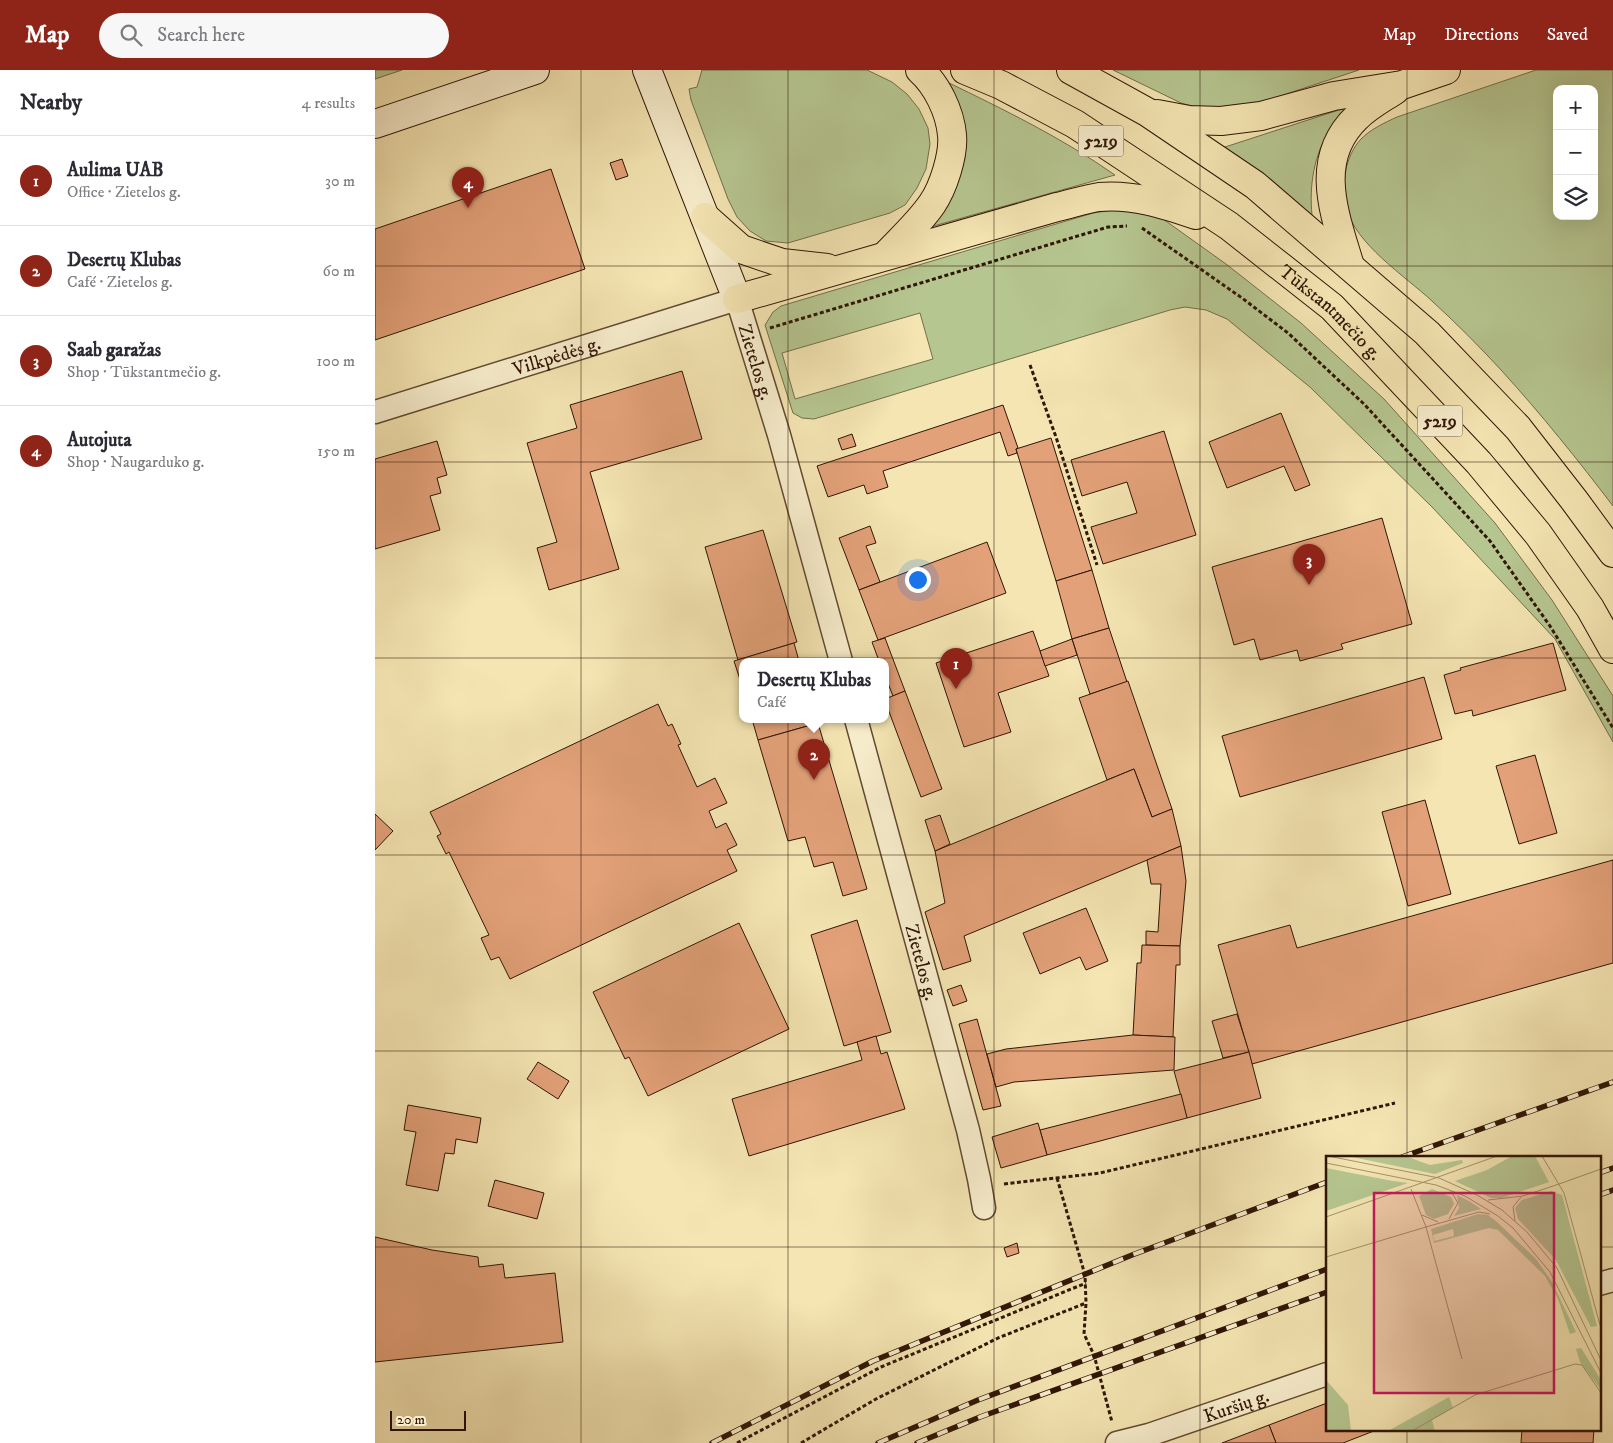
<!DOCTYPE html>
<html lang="en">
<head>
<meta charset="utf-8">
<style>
  body { margin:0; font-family:"IM FELL DW Pica",serif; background:#f7f7f7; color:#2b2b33 }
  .controls { position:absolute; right:15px; top:15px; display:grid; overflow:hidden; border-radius:10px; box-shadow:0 5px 20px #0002 }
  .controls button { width:45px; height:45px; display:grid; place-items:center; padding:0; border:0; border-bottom:1px solid #e1e1e2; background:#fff; color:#2b2b33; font:25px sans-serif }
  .scale { position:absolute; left:15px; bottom:12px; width:76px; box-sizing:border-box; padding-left:5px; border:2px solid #301505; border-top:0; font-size:14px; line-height:18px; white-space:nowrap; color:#301505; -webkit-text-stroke:4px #f8eecd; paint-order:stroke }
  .you { position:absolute; left:542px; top:509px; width:18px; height:18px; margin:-12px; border:4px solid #fff; border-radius:50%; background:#1a73e8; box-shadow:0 0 0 8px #1a73e833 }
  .badge { display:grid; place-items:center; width:32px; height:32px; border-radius:50%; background:#8f2418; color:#fff; font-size:16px; font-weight:700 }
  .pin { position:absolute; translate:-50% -41px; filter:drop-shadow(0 1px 2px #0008) }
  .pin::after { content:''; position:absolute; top:26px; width:18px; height:15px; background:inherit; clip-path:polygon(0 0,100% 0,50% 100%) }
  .popup { position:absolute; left:364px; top:588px; width:150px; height:65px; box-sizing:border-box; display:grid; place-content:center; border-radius:10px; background:#fff; filter:drop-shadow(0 1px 4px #0005); font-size:16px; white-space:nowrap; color:#7c7c81 }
  .popup b { font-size:19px; color:#2b2b33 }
  .popup::after { content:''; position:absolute; left:50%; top:100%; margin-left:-10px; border:10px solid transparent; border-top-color:#fff }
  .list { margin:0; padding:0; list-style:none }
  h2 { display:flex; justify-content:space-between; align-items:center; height:65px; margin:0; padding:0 20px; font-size:21px }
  h2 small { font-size:16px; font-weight:400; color:#7c7c81 }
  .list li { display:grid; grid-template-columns:32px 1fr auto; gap:15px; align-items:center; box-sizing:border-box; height:90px; padding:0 20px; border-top:1px solid #e1e1e2 }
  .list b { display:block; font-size:19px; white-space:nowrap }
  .list p { margin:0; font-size:16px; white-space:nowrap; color:#7c7c81 }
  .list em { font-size:16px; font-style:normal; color:#7c7c81 }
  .icon { flex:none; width:28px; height:28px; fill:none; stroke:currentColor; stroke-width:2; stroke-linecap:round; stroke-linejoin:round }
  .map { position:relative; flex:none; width:1238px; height:1373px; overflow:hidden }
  header { display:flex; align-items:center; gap:30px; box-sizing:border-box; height:70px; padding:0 25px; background:#8f2418; color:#fff }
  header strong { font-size:24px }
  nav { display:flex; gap:28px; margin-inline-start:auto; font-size:18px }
  .search { width:350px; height:45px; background:#f7f7f7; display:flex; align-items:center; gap:12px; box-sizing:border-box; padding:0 18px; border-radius:28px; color:#7c7c81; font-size:19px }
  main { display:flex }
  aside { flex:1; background:#fff }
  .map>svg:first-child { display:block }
  .green { fill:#b6c690; stroke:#736e4a; fill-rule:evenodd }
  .building { fill:#e3a179; stroke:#301505 }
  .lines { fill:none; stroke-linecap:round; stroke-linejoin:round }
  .street-casing { stroke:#614930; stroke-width:25 }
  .secondary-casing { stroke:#301505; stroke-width:30 }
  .highway-casing { stroke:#301505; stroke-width:30 }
  .path { stroke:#301505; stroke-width:3; stroke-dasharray:4 2.5; stroke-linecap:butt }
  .street { stroke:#f8eecd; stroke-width:22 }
  .secondary { stroke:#f8eecd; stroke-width:28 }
  .highway { stroke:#f4e5b2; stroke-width:28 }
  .rail-casing { stroke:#301505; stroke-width:5.5 }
  .rail { stroke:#f8eecd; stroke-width:4; stroke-dasharray:11; stroke-linecap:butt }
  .grid { fill:none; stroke:#301505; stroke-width:1; stroke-opacity:0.55 }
  .labels { text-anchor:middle; stroke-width:4.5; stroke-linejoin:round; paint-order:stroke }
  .shield { fill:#f8eecd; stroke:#6c5641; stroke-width:1 }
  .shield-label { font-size:18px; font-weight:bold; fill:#301505 }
  .street-label { font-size:19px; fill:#301505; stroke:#f8eecd }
  .inset-road { fill:none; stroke:#a6926d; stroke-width:1 }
  .view { fill:#c2185b; fill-opacity:0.15; stroke:#c2185b; stroke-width:2.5 }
  .inset-edge { fill:none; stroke:#301505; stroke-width:2.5 }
</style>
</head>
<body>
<header>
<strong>Map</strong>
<div class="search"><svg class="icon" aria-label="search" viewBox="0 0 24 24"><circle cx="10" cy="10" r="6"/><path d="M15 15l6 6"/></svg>Search here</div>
<nav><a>Map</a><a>Directions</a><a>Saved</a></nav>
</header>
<main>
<aside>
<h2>Nearby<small>4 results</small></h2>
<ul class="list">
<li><span class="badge">1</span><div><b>Aulima UAB</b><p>Office · Zietelos g.</p></div><em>30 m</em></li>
<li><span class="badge">2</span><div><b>Desertų Klubas</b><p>Café · Zietelos g.</p></div><em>60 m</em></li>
<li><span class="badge">3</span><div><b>Saab garažas</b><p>Shop · Tūkstantmečio g.</p></div><em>100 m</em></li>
<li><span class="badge">4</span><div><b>Autojuta</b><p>Shop · Naugarduko g.</p></div><em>150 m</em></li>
</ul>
</aside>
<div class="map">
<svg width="1238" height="1373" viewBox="0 0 1238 1373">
  <rect width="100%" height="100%" fill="#f4e5b2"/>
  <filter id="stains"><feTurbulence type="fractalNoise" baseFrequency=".004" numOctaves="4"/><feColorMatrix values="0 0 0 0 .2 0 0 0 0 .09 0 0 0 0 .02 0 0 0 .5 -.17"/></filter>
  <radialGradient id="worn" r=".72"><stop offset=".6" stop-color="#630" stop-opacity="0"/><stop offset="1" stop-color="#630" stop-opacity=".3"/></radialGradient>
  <g class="green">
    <path d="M0,0H27L0,9Z"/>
    <path d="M327,0H492L517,12L532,24L544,39L553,58L555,74L551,99L542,118L530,135L515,143L413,173L391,171L375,161L362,147L353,129L316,30L314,19L322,17Z"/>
    <path d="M738,0H984L881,34L828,39L806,33Z"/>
    <path d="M1161,0H1238V436C1203,390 1166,344 1127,301C1105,277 1081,253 1057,231C1030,206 980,174 971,137C966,115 970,86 986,69C996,59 1009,53 1022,47ZM1182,19H1219V146H1182Z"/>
    <path d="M572,12C630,40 687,68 740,105L555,157L570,138L581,118L587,98L589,79Z"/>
    <path d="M976,36C969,44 961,51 955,60C939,84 934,116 937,145L847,78Z"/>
    <path d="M744,139L764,140L788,149L851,194L926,253L1009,329L1120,453L1177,530L1238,626V672L1180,569L1058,438L936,318L852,249L831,240L810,237L795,240L439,349L427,348L418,343L390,255L398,242L406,236L718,143ZM545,243L558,289L420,329L407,283Z"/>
  </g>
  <g class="building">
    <path d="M247,89L253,106L241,110L235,93Z"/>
    <path d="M176,99L210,199L0,270V159Z"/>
    <path d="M307,301L327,369L215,402L244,499L174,520L162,478L182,472L152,373L202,358L195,335Z"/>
    <path d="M628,335L643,378L641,379L642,383L633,386L625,362L508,401L513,417L492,424L489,415L453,427L442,396Z"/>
    <path d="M906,343L935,415L920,421L909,396L852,418L834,372Z"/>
    <path d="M789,361L821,465L728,494L716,457L762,443L752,412L707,426L696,390Z"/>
    <path d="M477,364L481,376L467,380L463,369Z"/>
    <path d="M676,368L717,500L681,511L641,379Z"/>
    <path d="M62,371L72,405L62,408L66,423L55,426L65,460L0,479V389Z"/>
    <path d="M1007,448L1037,554L966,574L968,579L925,591L922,580L885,590L879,569L859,575L837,497Z"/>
    <path d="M495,456L501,473L491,476L505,512L484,520L464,468Z"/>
    <path d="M388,460L422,572L363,590L330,477Z"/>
    <path d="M612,472L631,523L503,570L484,520Z"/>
    <path d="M717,500L734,558L697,569L681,511Z"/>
    <path d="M734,558L752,612L715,624L697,569Z"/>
    <path d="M658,561L674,606L623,623L636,662L589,677L561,593Z"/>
    <path d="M510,568L530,621L518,626L510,606V591H504L497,572Z"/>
    <path d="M697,569L702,585L670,596L665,581Z"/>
    <path d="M419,573L424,591H368V619L359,591Z"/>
    <path d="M1178,573L1191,620L1098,646L1097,640L1080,644L1069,605L1086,600L1085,598Z"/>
    <path d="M1049,607L1067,669L865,727L847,666Z"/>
    <path d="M753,611L797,739L777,747L759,699L732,710L704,628Z"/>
    <path d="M530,621L567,719L546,727L510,631V629Z"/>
    <path d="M283,634L293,656L297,654L306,674L303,675L322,717L340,708L352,733L334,741L341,758L351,753L362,775L352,780L362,801L135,909L124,887L116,890L106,868L114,865L74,782L71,784L62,766L66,764L55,742Z"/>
    <path d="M377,649H441L443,653L383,670Z"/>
    <path d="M443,653L492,819L468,826L458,792L439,797L430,767L413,771L383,670Z"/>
    <path d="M1160,685L1182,763L1144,774L1121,696Z"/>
    <path d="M759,699L777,747L797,739L806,776L589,866L596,891L568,900L550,842L570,833L560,781Z"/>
    <path d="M1050,730L1076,824L1033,836L1007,742Z"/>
    <path d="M0,744L18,761L0,780Z"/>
    <path d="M565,745L575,774L560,781L550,750Z"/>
    <path d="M806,776L811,811L805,876L771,875V861L783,862L786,814H776L772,790Z"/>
    <path d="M1238,790V893L877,994L843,875L915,855L922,878Z"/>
    <path d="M711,838L733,891L711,900L705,887L665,904L648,863Z"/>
    <path d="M482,850L516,962L469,976L436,865Z"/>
    <path d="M364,853L414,959L273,1026L254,987L250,989L218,922Z"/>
    <path d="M767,875L805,876V895H801L798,967L758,965L762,893H766Z"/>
    <path d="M586,915L592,931L578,936L572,920Z"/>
    <path d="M862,944L874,982L848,988L837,951Z"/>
    <path d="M602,949L626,1036L608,1040L584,954Z"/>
    <path d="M758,965L800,967L799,1000L639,1012L621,1017L612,984L631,979Z"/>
    <path d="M501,966L506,984L512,982L530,1039L374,1086L357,1029L487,990L482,972Z"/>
    <path d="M874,982L886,1028L812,1048L799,1001Z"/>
    <path d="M163,992L194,1011L183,1029L152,1009Z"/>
    <path d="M806,1024L812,1048L672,1085L665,1060Z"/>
    <path d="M33,1035L106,1048L102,1073L81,1069L79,1084L70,1083L63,1121L31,1115L41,1062L29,1060Z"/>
    <path d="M663,1053L672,1085L626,1098L617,1067Z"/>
    <path d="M120,1110L169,1123L162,1149L113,1136Z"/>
    <path d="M0,1167L57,1180L103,1187L104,1197L128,1194L130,1208L180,1203L188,1272L0,1292Z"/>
    <path d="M642,1173L644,1183L632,1187L629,1178Z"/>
    <path d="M952,1333V1359H1004L968,1373H901L894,1355Z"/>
    <path d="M894,1355L901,1373H847Z"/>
    <path d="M1147,1359H1219L1218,1373H1146Z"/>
  </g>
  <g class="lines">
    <defs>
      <g id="street">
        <path id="s1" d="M0,342L362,229L404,365L466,591"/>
        <path id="s2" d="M481,649L593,1060L604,1109L609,1138"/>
        <path d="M1224,1214L1238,1210"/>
        <path id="s3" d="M742,1373L774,1365L952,1304"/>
      </g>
      <g id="secondary">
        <path d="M272,0L362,229"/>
        <path d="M0,54L160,0"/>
      </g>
      <g id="highway">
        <path id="s4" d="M590,0L626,15L700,54L854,156L957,237L1104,393L1163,464L1215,538L1238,579"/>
        <path d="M696,0L772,42L880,115L1052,263L1143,358L1199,430L1238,483"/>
        <path d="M782,44L814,50L846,51L886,46L959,26L1027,15L1071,0"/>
        <path d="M330,147L366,179L407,193L452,198"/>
        <path d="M510,186C526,169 544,153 557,134C568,118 579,85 577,65C575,42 562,15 545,0"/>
        <path d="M975,196C960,145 937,90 982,47C993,36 1008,28 1020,20"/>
        <path d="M362,229L682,137C696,134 710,129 724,127C758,124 789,134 821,145"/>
      </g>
    </defs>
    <use href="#street" class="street-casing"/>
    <use href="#secondary" class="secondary-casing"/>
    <use href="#highway" class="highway-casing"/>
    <g class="path">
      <path d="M767,158L867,228L913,263L989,334L1115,471L1175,556L1238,658"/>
      <path d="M395,258L733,157L752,156"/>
      <path d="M655,295L681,367L722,495"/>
      <path d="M682,1108L710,1205L711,1233L709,1264L719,1285L737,1352"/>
      <path d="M629,1114L725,1103L1020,1033"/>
      <path d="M362,1373L506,1297L711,1213"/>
      <path d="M426,1373L501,1329L623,1268L711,1233"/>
    </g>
    <use href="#street" class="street"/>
    <use href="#secondary" class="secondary"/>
    <use href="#highway" class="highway"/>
    <defs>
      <g id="rail">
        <path d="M1027,1087L1238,1012"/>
        <path d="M1224,1103L1238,1098"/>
        <path d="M1224,1125L1238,1120"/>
        <path d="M337,1373L498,1291L757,1185L952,1112"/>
        <path d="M503,1373L603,1330L952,1199"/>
        <path d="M542,1373L605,1347L952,1222"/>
      </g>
    </defs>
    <use href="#rail" class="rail-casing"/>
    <use href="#rail" class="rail"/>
  </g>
  <path class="grid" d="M206,0V1373M413,0V1373M619,0V1373M825,0V1373M1032,0V1087M0,196H1238M0,392H1238M0,588H1238M0,785H1238M0,981H1238M0,1177H952M1224,1177H1238M1032,1359V1373"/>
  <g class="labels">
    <g class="shield">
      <rect x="703.5" y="55.5" width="45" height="31" rx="4"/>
      <rect x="1042.5" y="335.5" width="45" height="31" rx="4"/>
    </g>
    <g class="shield-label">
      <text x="726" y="77">5219</text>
      <text x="1065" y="357">5219</text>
    </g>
    <g class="street-label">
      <text dy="7" stroke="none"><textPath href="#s4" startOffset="441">Tūkstantmečio g.</textPath></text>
      <text dy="7" stroke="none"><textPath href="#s1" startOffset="190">Vilkpėdės g.</textPath></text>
      <text dy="7" stroke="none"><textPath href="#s1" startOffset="445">Zietelos g.</textPath></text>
      <text dy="7" stroke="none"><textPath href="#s2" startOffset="252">Zietelos g.</textPath></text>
      <text dy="7" stroke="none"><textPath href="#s3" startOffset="125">Kuršių g.</textPath></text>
    </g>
  </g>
  <g transform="translate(951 1086)">
    <rect width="275" height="275" fill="#f4e5b2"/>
    <path d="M21,0H79L104,9L136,4L137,7L109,18ZM186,0H209L223,26L176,42H165L129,25L161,14ZM0,12L67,25L82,27L0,55ZM106,33L125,41L128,48L122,58L108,63L100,59L93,40ZM225,35L236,39L271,170L265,171L230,104L192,63L189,52L196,44ZM131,39L143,45L155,53L128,60L133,52ZM152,58L162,59L171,66L210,103L226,126L250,176L244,178L232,143L219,120L172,74L163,72L108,87L105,73ZM127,73L128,80L108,85L107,79ZM255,192L275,224V234L254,206L250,193ZM0,224L22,249L25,275H0ZM123,241L127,252L106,264L109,275H62Z" fill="#b6c690" fill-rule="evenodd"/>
    <path class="inset-road" d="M2,0L113,22L151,39L176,54L201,76L231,112L275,204M216,0L238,37L274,169M0,7L110,29L139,40L172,60L187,72L224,116L275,217M233,28L275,13M85,33L100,71M162,44L197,40L233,28M96,59L112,66M0,61L171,0M123,63L132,47L125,35M189,65L187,51L195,41M100,71L153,56L164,58M0,101L100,71L136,203M86,275L149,239L249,208L256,209L275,237"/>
    <path class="view" d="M48,37H228V237H48Z"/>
    <rect width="275" height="275" class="inset-edge"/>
  </g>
  <rect width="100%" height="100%" filter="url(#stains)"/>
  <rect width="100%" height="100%" fill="url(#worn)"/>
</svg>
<div class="controls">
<button>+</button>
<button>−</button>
<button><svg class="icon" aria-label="layers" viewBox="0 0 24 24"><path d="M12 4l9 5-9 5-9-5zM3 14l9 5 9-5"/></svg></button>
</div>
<div class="scale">20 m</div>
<div class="you"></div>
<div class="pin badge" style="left:581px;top:619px">1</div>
<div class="pin badge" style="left:439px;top:710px">2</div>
<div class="popup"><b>Desertų Klubas</b>Café</div>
<div class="pin badge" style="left:934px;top:515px">3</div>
<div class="pin badge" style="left:93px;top:138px">4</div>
</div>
</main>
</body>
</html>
